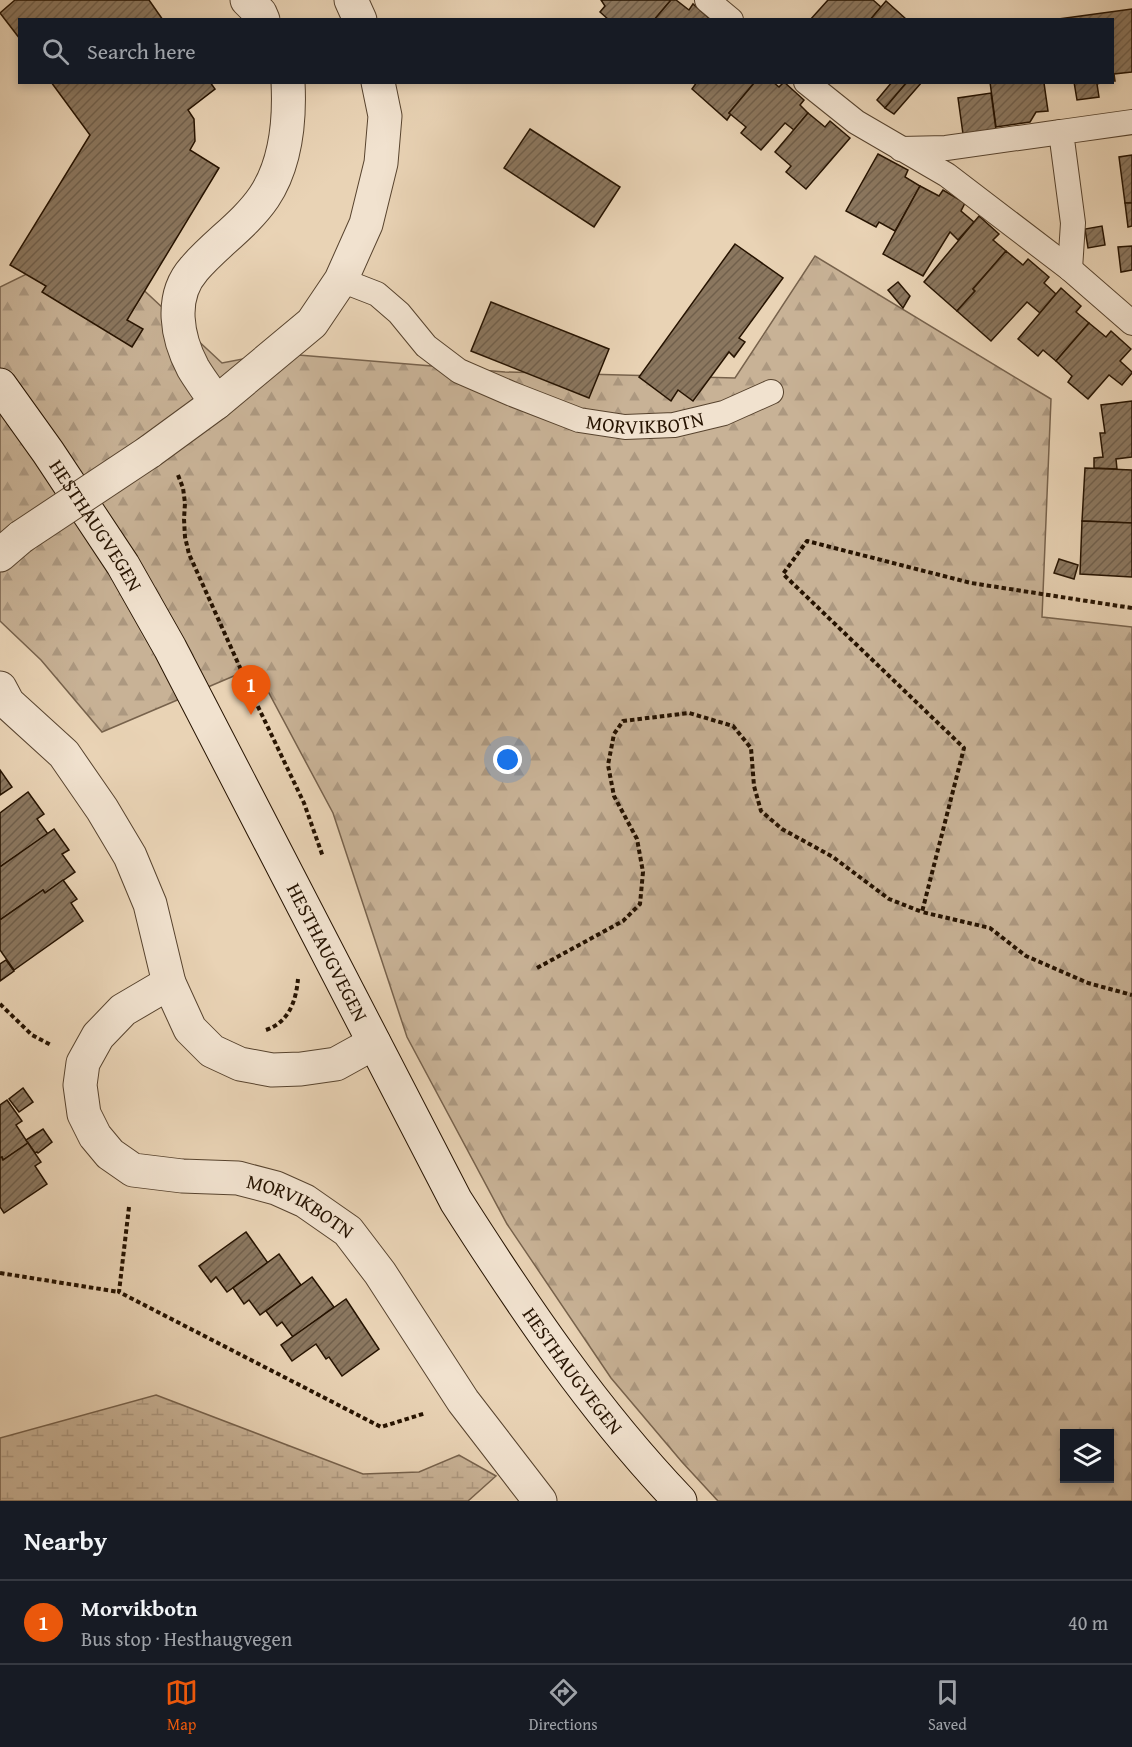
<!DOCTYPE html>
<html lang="en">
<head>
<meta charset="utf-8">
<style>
  body { margin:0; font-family:"Gentium Book Plus",serif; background:#20242c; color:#f1f3f6 }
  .controls { position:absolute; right:18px; bottom:18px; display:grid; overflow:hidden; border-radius:0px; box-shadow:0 3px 9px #0003 }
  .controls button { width:54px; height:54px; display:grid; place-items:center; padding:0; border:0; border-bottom:2px solid #363941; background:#171b24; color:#f1f3f6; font:30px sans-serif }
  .you { position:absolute; left:508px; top:760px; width:21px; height:21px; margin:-15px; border:4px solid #fff; border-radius:50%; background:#1a73e8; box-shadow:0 0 0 9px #1a73e833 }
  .badge { display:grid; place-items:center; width:39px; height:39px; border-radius:50%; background:#ea580c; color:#fff; font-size:20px; font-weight:700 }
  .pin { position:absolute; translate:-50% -50px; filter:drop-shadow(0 2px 3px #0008) }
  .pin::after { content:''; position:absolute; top:32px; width:21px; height:18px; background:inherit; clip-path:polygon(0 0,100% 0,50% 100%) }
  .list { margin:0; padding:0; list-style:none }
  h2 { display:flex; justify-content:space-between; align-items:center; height:78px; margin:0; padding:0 24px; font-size:26px }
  h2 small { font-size:20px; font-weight:400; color:#9ea1a6 }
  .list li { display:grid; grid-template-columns:39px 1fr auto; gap:18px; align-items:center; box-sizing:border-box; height:84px; padding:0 24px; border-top:2px solid #363941 }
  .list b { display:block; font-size:22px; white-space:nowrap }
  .list p { margin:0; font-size:20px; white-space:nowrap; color:#9ea1a6 }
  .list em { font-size:20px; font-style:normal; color:#9ea1a6 }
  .icon { flex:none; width:33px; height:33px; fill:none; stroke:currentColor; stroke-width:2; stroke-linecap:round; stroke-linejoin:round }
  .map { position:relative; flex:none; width:1132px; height:1501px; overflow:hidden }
  .search { position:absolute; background:#171b24; box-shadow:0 3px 9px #0003; left:18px; right:18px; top:18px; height:66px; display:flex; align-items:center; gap:15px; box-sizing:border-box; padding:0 21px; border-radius:0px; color:#9ea1a6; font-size:22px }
  .sheet { height:162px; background:#171b24 }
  nav { display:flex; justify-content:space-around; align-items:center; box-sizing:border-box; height:84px; border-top:2px solid #363941; background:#171b24; font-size:16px; color:#9ea1a6 }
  nav a { display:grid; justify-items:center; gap:3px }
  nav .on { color:#ea580c }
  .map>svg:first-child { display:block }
  .forest { fill:url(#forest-firs); stroke:#77624c; stroke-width:1.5; fill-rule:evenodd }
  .wetland { fill:url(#wetland-marsh); stroke:#77624c; stroke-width:1.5 }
  .building { fill:url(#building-hatch); stroke:#261301; stroke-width:1.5 }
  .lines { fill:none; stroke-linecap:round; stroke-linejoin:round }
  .lane-casing { stroke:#57432e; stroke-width:26 }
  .street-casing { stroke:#57432e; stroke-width:35 }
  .secondary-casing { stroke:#261301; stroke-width:35 }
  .path { stroke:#261301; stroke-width:4; stroke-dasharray:4.5 3; stroke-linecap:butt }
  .lane { stroke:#f1e2cf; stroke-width:24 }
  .street { stroke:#f1e2cf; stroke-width:33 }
  .secondary { stroke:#f1e2cf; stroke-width:33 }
  .street-bridge-casing { stroke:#57432e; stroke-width:35; stroke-linecap:butt }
  .street-bridge { stroke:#f1e2cf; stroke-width:33 }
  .labels { text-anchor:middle; stroke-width:5; stroke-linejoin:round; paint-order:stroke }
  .street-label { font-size:20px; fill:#261301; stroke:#f1e2cf }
</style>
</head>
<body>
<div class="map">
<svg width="1132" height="1501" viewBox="0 0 1132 1501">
  <defs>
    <pattern id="forest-firs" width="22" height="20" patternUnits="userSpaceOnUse" patternTransform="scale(1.5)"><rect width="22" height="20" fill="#c8b296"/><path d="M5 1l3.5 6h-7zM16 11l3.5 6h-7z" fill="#ac9880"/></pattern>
    <pattern id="wetland-marsh" width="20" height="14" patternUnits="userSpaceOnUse" patternTransform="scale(1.5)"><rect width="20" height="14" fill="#c8b296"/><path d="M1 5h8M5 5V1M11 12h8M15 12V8" fill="none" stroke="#ac9880"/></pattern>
    <pattern id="building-hatch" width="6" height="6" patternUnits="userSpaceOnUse" patternTransform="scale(1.5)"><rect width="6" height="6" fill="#8b775f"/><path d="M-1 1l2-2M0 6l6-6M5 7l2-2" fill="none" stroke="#71604c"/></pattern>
  </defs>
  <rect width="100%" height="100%" fill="#e9d3b5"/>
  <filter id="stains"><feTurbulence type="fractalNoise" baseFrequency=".00333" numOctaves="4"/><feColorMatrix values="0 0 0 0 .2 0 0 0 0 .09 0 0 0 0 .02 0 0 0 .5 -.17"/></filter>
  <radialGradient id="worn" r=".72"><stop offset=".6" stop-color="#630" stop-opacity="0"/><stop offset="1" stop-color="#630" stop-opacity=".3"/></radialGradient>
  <path class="forest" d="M92,242L222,363L274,353L505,372L735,378L815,256L1051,399L1042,617L1132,627V1501H718L682,1462L611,1378L507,1224L407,1037L333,813L255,667L102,732L41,660L0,621V287ZM1064,1434H1110V1478H1064Z"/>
  <path class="wetland" d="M156,1395L363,1474L419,1472L459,1455L496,1476L468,1501H0V1438Z"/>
  <g class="building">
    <path d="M15,0H149L163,20H20V39L0,13Z"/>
    <path d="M601,0H671L654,20H609L600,12L605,6Z"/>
    <path d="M671,0H676L689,10L693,4L711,20H654Z"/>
    <path d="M828,0H873L881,7L870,20H810Z"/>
    <path d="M886,1L906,19L870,20Z"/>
    <path d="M1132,9V72L1114,74L1115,81H1112V20H1051Z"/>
    <path d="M51,82H210L215,89L188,110L194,119L195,141L190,150L219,168L127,320L143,329L132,347L42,292L46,286L10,265L90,135Z"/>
    <path d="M697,82H755L729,113L731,114L727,120L692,89Z"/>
    <path d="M755,82H773L779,87L784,82L804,100L800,105L808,113L794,130L785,123L761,150L741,133L746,127L729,113Z"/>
    <path d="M892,82H907L885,108L877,100Z"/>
    <path d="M907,82H922L894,114L885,108Z"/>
    <path d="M990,82H1050L1044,83L1048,111L1036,112L1030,122L996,127Z"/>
    <path d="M1074,82H1103L1097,84L1099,97L1077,100Z"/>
    <path d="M991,93L996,130L963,134L958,98Z"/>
    <path d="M808,113L825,127L830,121L850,138L806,189L786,172L791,166L775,152Z"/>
    <path d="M530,129L620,187L594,227L504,168Z"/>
    <path d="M878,154L908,170L905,177L920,186L895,231L879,222L876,227L846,211Z"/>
    <path d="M1132,155V203H1125L1119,157Z"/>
    <path d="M920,186L939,196L943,190L965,203L961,211L974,222L958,240L950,232L923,276L883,254Z"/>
    <path d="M1125,203H1132V226L1128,227Z"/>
    <path d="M979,216L999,234L993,240L1006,251L973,289L975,291L957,311L924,282Z"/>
    <path d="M1102,226L1105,245L1088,248L1085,229Z"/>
    <path d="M735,244L783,278L739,338L745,342L734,357L729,352L693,401L678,390L671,401L639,377Z"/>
    <path d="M1132,246V270L1121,272L1118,247Z"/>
    <path d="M1006,251L1023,265L1028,259L1049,277L1044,283L1056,294L1040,313L1027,302L991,341L957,311L975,291L973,289Z"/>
    <path d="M898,282L910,296L903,308L888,290Z"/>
    <path d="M1061,288L1081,306L1076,312L1089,323L1056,361L1043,350L1038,356L1018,339Z"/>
    <path d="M491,302L609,349L589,398L471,351Z"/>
    <path d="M1089,323L1106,337L1111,331L1131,349L1120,361L1132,372V373L1122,385L1109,375L1088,399L1068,382L1072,376L1056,361Z"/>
    <path d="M1132,401V457L1116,459L1117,469L1094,468V458L1103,457L1100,433H1105L1101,405Z"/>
    <path d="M1085,468L1132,470V523L1082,521Z"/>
    <path d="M1082,521L1132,523V577L1080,574Z"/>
    <path d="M1059,559L1078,565L1074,579L1054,573Z"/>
    <path d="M0,770L12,787L0,795Z"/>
    <path d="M28,792L44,814L37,819L48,834L0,867V813Z"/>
    <path d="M54,829L69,850L62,854L75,872L45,893L43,890L0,920V867Z"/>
    <path d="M63,880L77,899L71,903L83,921L14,970L0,950V920L43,890L45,893Z"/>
    <path d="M6,960L14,971L0,981V964Z"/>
    <path d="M23,1088L33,1102L19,1112L9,1099Z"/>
    <path d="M7,1100L22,1121L16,1125L28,1143L3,1160L2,1157L0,1158V1105Z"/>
    <path d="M43,1129L52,1142L38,1153L37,1152L35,1153L26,1140Z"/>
    <path d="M28,1143L41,1162L35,1166L47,1184L4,1213L0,1207V1158L2,1157L3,1160Z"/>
    <path d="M246,1232L268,1263L227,1292L216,1277L211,1282L199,1266Z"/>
    <path d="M279,1254L301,1285L260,1315L249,1300L244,1304L233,1288Z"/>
    <path d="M312,1277L334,1307L293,1337L282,1322L277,1326L266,1311Z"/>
    <path d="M346,1299L379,1349L342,1376L329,1357L326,1359L316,1344L292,1361L281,1345Z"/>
  </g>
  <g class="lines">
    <defs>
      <g id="lane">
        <path d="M707,0L731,20"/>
        <path d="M806,82L856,122L947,175L1070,269L1132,323"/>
        <path d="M901,149L946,148L1061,132"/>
        <path d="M1070,269L1073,223L1061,132L1132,122"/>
        <path id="s1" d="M341,280L377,294L399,313L426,346L459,371L512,394L579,420L625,427L674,425L724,413L771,392"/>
      </g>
      <g id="street">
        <path d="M247,0L260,13L263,20"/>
        <path d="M351,0L360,20"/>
        <path d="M216,403C209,391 200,380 193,368C177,338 169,297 194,269C215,244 245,225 264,197C286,164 290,121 288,82"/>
        <path d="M149,452L216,403L312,323L341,280L366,224L381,163L385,116L378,82"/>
        <path d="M0,555L21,537"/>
        <path d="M0,688L8,703L64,754L102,809L130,856L150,904L169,983L190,1029L212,1051L240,1064L272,1070L301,1069L336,1064L374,1043"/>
        <path id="s2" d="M169,983L123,1010L98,1036L83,1063L80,1085L84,1114L95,1136L110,1154L133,1170L182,1176L238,1178L276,1188L305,1201L348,1231L380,1273L463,1401L540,1501"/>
      </g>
      <g id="secondary">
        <path id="s3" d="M0,385L48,452L123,565L170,648L456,1201C523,1306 593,1410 680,1501"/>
      </g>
    </defs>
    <use href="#lane" class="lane-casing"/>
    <use href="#street" class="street-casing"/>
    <use href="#secondary" class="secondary-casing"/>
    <g class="path">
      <path d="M178,475L183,488L185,503L184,519L185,537L189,554L251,692L304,803L323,857"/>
      <path d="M1132,608L971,583L807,541L783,574L964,748L922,912L990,928L1026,956L1088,983L1132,995"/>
      <path d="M537,968L623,921L640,904L643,872L637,839L614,796L608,765L614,734L623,721L689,713L733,726L751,748L754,786L761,811L782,829L833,857L889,899L922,912"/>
      <path d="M0,1004L32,1035L51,1045"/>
      <path d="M266,1030C289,1022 296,1001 298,979"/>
      <path d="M129,1207L119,1292L381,1427L426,1413"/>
      <path d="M0,1273L119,1292"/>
    </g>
    <use href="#lane" class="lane"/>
    <use href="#street" class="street"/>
    <use href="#secondary" class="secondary"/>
    <defs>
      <path id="street-bridge" d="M21,537L149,452"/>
    </defs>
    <use href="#street-bridge" class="street-bridge-casing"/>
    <use href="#street-bridge" class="street-bridge"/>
  </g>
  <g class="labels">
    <g class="street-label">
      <text dy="7" stroke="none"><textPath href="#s1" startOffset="348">MORVIKBOTN</textPath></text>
      <text dy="7" stroke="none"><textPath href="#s3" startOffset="170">HESTHAUGVEGEN</textPath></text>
      <text dy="7" stroke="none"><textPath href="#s3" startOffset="656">HESTHAUGVEGEN</textPath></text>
      <text dy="7" stroke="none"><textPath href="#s2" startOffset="422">MORVIKBOTN</textPath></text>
      <text dy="7" stroke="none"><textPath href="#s3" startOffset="1142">HESTHAUGVEGEN</textPath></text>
    </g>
  </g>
  <rect width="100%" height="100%" filter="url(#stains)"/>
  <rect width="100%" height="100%" fill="url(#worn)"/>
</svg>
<div class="controls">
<button><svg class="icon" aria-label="layers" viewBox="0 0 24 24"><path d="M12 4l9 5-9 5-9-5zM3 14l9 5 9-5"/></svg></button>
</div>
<div class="you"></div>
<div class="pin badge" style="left:251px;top:715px">1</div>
<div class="search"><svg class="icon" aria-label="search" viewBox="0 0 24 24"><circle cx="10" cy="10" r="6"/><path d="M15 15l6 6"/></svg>Search here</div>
</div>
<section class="sheet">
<h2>Nearby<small></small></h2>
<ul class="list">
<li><span class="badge">1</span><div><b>Morvikbotn</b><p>Bus stop · Hesthaugvegen</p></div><em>40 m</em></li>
</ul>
</section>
<nav>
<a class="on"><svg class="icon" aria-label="map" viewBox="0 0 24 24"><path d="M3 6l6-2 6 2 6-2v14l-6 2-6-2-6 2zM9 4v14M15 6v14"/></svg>Map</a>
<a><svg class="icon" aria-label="directions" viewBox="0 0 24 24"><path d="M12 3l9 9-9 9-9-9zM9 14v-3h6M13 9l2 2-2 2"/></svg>Directions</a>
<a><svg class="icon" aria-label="saved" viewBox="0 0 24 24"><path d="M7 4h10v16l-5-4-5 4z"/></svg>Saved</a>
</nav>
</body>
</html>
